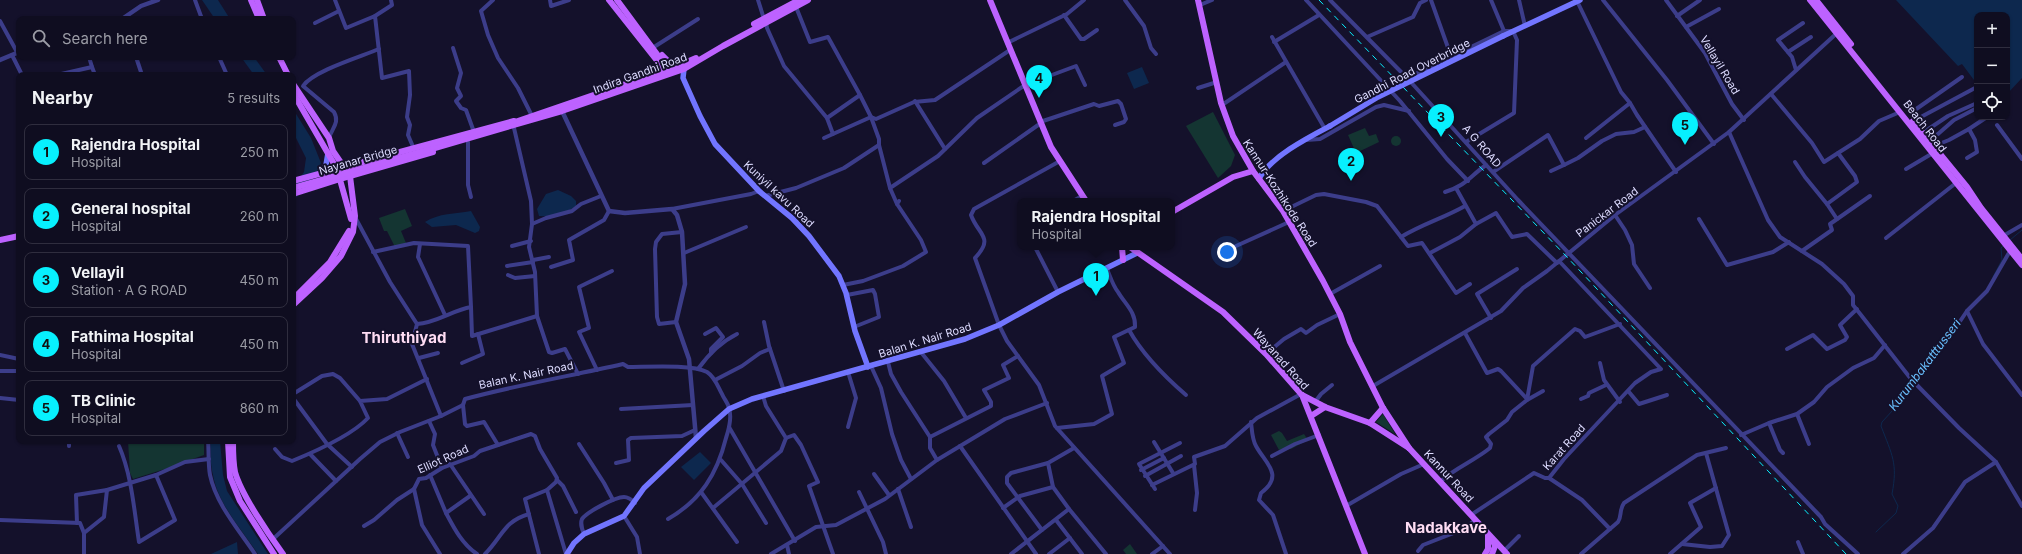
<!DOCTYPE html>
<html lang="en">
<head>
<meta charset="utf-8">
<style>
  body { margin:0; font-family:Inter,sans-serif; background:#1d1b2d; color:#f1f3f6 }
  .controls { position:absolute; right:12px; top:12px; display:grid; overflow:hidden; border-radius:8px; box-shadow:0 1px 3px #0004 }
  .controls button { width:36px; height:36px; display:grid; place-items:center; padding:0; border:0; border-bottom:1px solid #2f2d3e; background:#0f0d20; color:#f1f3f6; font:20px sans-serif }
  .you { position:absolute; left:1227px; top:252px; width:14px; height:14px; margin:-10px; border:3px solid #fff; border-radius:50%; background:#1a73e8; box-shadow:0 0 0 6px #1a73e833 }
  .badge { display:grid; place-items:center; width:26px; height:26px; border-radius:50%; background:#07f0fe; color:#111; font-size:13px; font-weight:700 }
  .pin { position:absolute; translate:-50% -33px; filter:drop-shadow(0 1px 2px #0008) }
  .pin::after { content:''; position:absolute; top:21px; width:14px; height:12px; background:inherit; clip-path:polygon(0 0,100% 0,50% 100%) }
  .popup { position:absolute; left:1017px; top:198px; width:158px; height:52px; box-sizing:border-box; display:grid; place-content:center; border-radius:8px; background:#0f0d20; filter:drop-shadow(0 1px 3px #0005); font-size:13px; white-space:nowrap; color:#9b9ca5 }
  .popup b { font-size:15px; color:#f1f3f6 }
  .popup::after { content:''; position:absolute; left:50%; top:100%; margin-left:-8px; border:8px solid transparent; border-top-color:#0f0d20 }
  .list { margin:0; padding:0; list-style:none }
  h2 { display:flex; justify-content:space-between; align-items:center; height:52px; margin:0; padding:0 16px; font-size:17px }
  h2 small { font-size:13px; font-weight:400; color:#9b9ca5 }
  .list li { display:grid; grid-template-columns:26px 1fr auto; gap:12px; align-items:center; box-sizing:border-box; height:56px; margin:0 8px 8px; padding:0 8px; border:1px solid #2f2d3e; border-radius:8px }
  .list b { display:block; font-size:15px; white-space:nowrap }
  .list p { margin:0; font-size:13px; white-space:nowrap; color:#9b9ca5 }
  .list em { font-size:13px; font-style:normal; color:#9b9ca5 }
  .icon { flex:none; width:22px; height:22px; fill:none; stroke:currentColor; stroke-width:2; stroke-linecap:round; stroke-linejoin:round }
  .map { position:relative; flex:none; width:2022px; height:554px; overflow:hidden }
  .search { position:absolute; background:#0f0d20; box-shadow:0 1px 3px #0004; left:16px; top:16px; width:280px; height:44px; display:flex; align-items:center; gap:10px; box-sizing:border-box; padding:0 14px; border-radius:8px; color:#9b9ca5; font-size:15px }
  .panel { position:absolute; background:#0f0d20; box-shadow:0 1px 3px #0004; left:16px; top:72px; width:280px; height:372px; border-radius:8px }
  .map>svg:first-child { display:block }
  .green { fill:#143532 }
  .water { fill:#0d284e }
  .lines { fill:none; stroke-linecap:round; stroke-linejoin:round }
  .stream { stroke:#0d284e; stroke-width:1 }
  .minor { stroke:#3c3d8a; stroke-width:4 }
  .tertiary { stroke:#3c3d8a; stroke-width:4.5 }
  .secondary { stroke:#7275ff; stroke-width:5.5 }
  .primary { stroke:#bd62ff; stroke-width:6 }
  .rail { stroke:#07f0fe; stroke-width:1; stroke-dasharray:6 5; stroke-linecap:butt }
  .secondary-bridge { stroke:#7275ff; stroke-width:5.5 }
  .primary-bridge { stroke:#bd62ff; stroke-width:6 }
  .labels { text-anchor:middle; stroke-width:4; stroke-linejoin:round; paint-order:stroke }
  .street-label { font-size:11px; fill:#dddbff; stroke:#14112b }
  .water-label { font-size:12px; font-style:italic; fill:#69c0ff; stroke:#14112b }
  .district-label { font-size:15px; font-weight:bold; fill:#ffddf4; stroke:#14112b }
</style>
</head>
<body>
<div class="map">
<svg width="2022" height="554" viewBox="0 0 2022 554">
  <rect width="100%" height="100%" fill="#14112b"/>
  <g class="green">
    <path d="M1213,112L1235,155L1231,166L1218,178L1186,126Z"/>
    <path d="M1365,128L1369,136L1376,134L1379,142L1356,153L1348,135Z"/>
    <circle cx="1396" cy="141" r="5"/>
    <path d="M405,209L412,226L401,231L406,243L395,247L387,231H384L379,218Z"/>
    <path d="M1383,414L1395,434L1376,422Z"/>
    <path d="M1279,431L1282,433L1287,441L1304,434L1308,440L1291,449L1286,448L1279,450L1271,435Z"/>
    <path d="M128,441H204V455L165,469L133,479L130,473Z"/>
    <path d="M1130,544L1137,554H1126L1123,550Z"/>
  </g>
  <g class="water">
    <path d="M202,0H218L230,19H215Z"/>
    <path d="M1896,0H2022V78L2007,94V15H1977V84L1962,64L1958,66Z"/>
    <path d="M241,57H254L267,75H254Z"/>
    <path d="M1142,67L1149,83L1134,89L1127,73Z"/>
    <path d="M293,109L311,138L321,163L315,176L293,201V187L304,172L306,158L293,132Z"/>
    <path d="M558,190L571,196L576,201V206C567,213 551,217 539,216L537,209L546,194Z"/>
    <path d="M471,211L480,227L479,231L475,233L456,225L432,227L425,222C439,213 455,214 471,211Z"/>
    <path d="M210,441H220L223,475L227,491L268,554H258C242,530 218,504 213,475C210,464 211,452 210,441Z"/>
    <path d="M700,452L711,463L694,480L681,467Z"/>
    <path d="M237,542L238,554H211Z"/>
  </g>
  <g class="lines">
    <g class="stream">
      <path d="M2010,240L2022,230"/>
      <path d="M1993,277L2002,260L2001,248L2003,246"/>
      <path d="M1939,348L1958,321"/>
      <path d="M1916,375L1927,362"/>
      <path d="M1876,532L1896,513L1898,506L1892,494C1898,463 1892,455 1881,426L1882,422L1893,410L1898,398L1912,381"/>
    </g>
    <g class="minor">
      <path d="M195,0L202,19"/>
      <path d="M335,0L346,28L375,16L382,78L409,71L410,95L407,117L410,125L408,135L414,149"/>
      <path d="M493,0L481,11L488,35L498,58L518,88L532,116"/>
      <path d="M550,0L551,6L569,0"/>
      <path d="M758,0L764,19"/>
      <path d="M1125,0L1144,26L1151,48L1156,54"/>
      <path d="M1306,0L1400,101L1447,159L1468,181"/>
      <path d="M1330,0L1408,79L1518,200L1821,517L1825,524L1858,554"/>
      <path d="M1431,0L1451,56"/>
      <path d="M1491,0L1504,31"/>
      <path d="M1519,0L1525,26"/>
      <path d="M1603,0L1667,80L1714,144"/>
      <path d="M1666,0L1705,53L1732,104L1744,120"/>
      <path d="M1577,1L1621,92L1630,103L1637,115L1676,172"/>
      <path d="M1200,5L1212,0"/>
      <path d="M796,7L810,42L828,37L860,95"/>
      <path d="M1064,15L1081,39H1084L1097,30"/>
      <path d="M375,16L392,5L391,0"/>
      <path d="M1677,16L1700,0"/>
      <path d="M0,21L17,52"/>
      <path d="M766,22L767,28L784,66L827,118L860,95L871,117L876,119L914,102L935,100L1010,50"/>
      <path d="M315,23L339,11"/>
      <path d="M1686,27L1719,9"/>
      <path d="M1272,37L1325,129"/>
      <path d="M1367,37L1413,17L1420,3L1426,0"/>
      <path d="M1274,42L1319,15"/>
      <path d="M1007,43L1067,14L1084,0"/>
      <path d="M654,47L698,19"/>
      <path d="M453,48L461,73L457,88L461,96L456,101L461,108L466,110L474,132"/>
      <path d="M1788,52L1811,37"/>
      <path d="M12,55L22,75"/>
      <path d="M136,57L142,75"/>
      <path d="M219,57L227,75"/>
      <path d="M92,67L95,75"/>
      <path d="M1796,70L1792,57L1778,40L1803,23"/>
      <path d="M57,75L92,67L89,57"/>
      <path d="M1962,77L1912,112L1919,118L1975,88L1977,91"/>
      <path d="M1407,78L1504,31H1513L1517,40L1514,113L1466,142"/>
      <path d="M1198,88L1217,82"/>
      <path d="M1771,94L1812,143L1824,162L1838,153"/>
      <path d="M915,101L945,149"/>
      <path d="M1977,103L1948,116L1927,130L1932,137L1938,134L1954,120L1977,108"/>
      <path d="M1222,105L1286,62"/>
      <path d="M827,118L833,134"/>
      <path d="M1040,122L1094,104L1099,106L1118,101L1121,104L1126,119L1124,122L1115,125"/>
      <path d="M1997,125L2022,159"/>
      <path d="M514,128L531,201L532,224L529,247L535,272L537,316L549,352L552,353L565,349L578,374"/>
      <path d="M1969,129L1987,117"/>
      <path d="M1729,132L1768,220L1780,237L1822,264L1844,284L1853,296V305L1861,315L1911,379L1959,428L1996,462L2022,506"/>
      <path d="M329,138C332,128 340,123 334,112L303,86C313,71 360,57 379,49"/>
      <path d="M1586,138L1630,103"/>
      <path d="M1306,140L1320,139L1376,107L1384,105L1409,111"/>
      <path d="M468,142V185L471,197"/>
      <path d="M879,145L890,188"/>
      <path d="M1937,150L1939,144L1949,140L1969,129L1975,140L1977,152L1967,158"/>
      <path d="M1060,161L974,209L971,215C978,235 995,237 975,258L999,325L1007,341L1039,385L1055,426L1170,554"/>
      <path d="M1795,162L1805,177L1827,204"/>
      <path d="M984,163L1041,123"/>
      <path d="M1564,165L1578,158L1602,141L1616,134L1634,132L1645,127"/>
      <path d="M1906,169L1933,153"/>
      <path d="M1493,172L1548,135L1564,165L1551,171"/>
      <path d="M1445,192C1467,185 1469,177 1486,165"/>
      <path d="M765,196L796,188L844,168L879,145V139L871,117L824,138"/>
      <path d="M1073,201L1082,196"/>
      <path d="M897,204L890,188L938,156L977,118L1025,85L1076,66L1085,85"/>
      <path d="M672,209L751,194L759,191"/>
      <path d="M1283,211L1316,195L1324,194L1366,202L1377,206L1408,246L1422,243L1456,293L1470,284"/>
      <path d="M1615,215L1625,230L1632,245L1634,264L1650,288"/>
      <path d="M355,217L390,282L417,324L412,344L441,416L463,405L465,399C517,385 570,376 623,364L628,367C647,367 692,364 707,372C715,377 718,387 722,394C724,399 728,403 729,408C732,417 729,429 726,438C717,474 701,500 668,519"/>
      <path d="M1699,219L1727,265L1773,252L1789,242"/>
      <path d="M1837,219L1827,204L1857,182L1855,176L1838,153L1860,139L1879,121L1900,112"/>
      <path d="M532,224L546,218L572,211L581,204L601,196"/>
      <path d="M1476,224L1496,213L1512,237L1527,234L1557,263"/>
      <path d="M2003,236L2022,225"/>
      <path d="M1401,237C1422,224 1444,218 1465,206"/>
      <path d="M1886,238L1956,183"/>
      <path d="M420,244L418,257L445,315"/>
      <path d="M512,246L531,241"/>
      <path d="M1236,246L1289,222"/>
      <path d="M1035,247L1058,292"/>
      <path d="M1802,251L1832,230L1830,224L1870,196"/>
      <path d="M373,252L414,243L468,246L471,307C453,310 436,323 417,324"/>
      <path d="M684,253L746,227"/>
      <path d="M1430,253L1460,237L1476,224L1456,188"/>
      <path d="M533,260L549,257"/>
      <path d="M507,266L533,262"/>
      <path d="M551,267L573,260L569,240L604,220L609,211"/>
      <path d="M508,275L515,278L535,276"/>
      <path d="M843,285L863,281L903,266L926,252L921,240L897,204L899,201"/>
      <path d="M1330,294L1380,266"/>
      <path d="M847,295L873,290L875,294L879,317L854,327"/>
      <path d="M471,307L472,336L537,316"/>
      <path d="M1967,311L1983,344L2022,395"/>
      <path d="M1491,318L1477,294L1517,269"/>
      <path d="M676,322L659,324L657,317L655,249L656,242L662,234L682,232"/>
      <path d="M764,322L769,346L784,391"/>
      <path d="M1129,330C1143,355 1164,376 1186,395"/>
      <path d="M1465,333L1487,373L1498,369L1501,371L1527,399"/>
      <path d="M705,334L716,328L723,337L711,349V353"/>
      <path d="M1787,349L1813,335L1827,349L1845,340L1847,337L1840,325L1857,309"/>
      <path d="M920,351L944,381L966,418"/>
      <path d="M1266,354L1284,339L1301,329L1306,333L1317,325L1340,314"/>
      <path d="M0,355L19,359"/>
      <path d="M419,358L438,353"/>
      <path d="M888,362L891,374L901,392L930,437V448L937,460"/>
      <path d="M462,363L483,354L478,334"/>
      <path d="M1600,363L1604,380L1620,402"/>
      <path d="M871,366L881,388L892,434L901,460L911,479"/>
      <path d="M698,369C708,355 721,342 737,334"/>
      <path d="M597,370L579,332L589,328L579,287L612,271"/>
      <path d="M0,371H19"/>
      <path d="M848,372L856,398L848,427"/>
      <path d="M715,380L742,366L760,353L770,349"/>
      <path d="M1914,381L1946,342L1967,311L1987,291L2010,251"/>
      <path d="M1373,386L1501,311L1523,288L1547,271L1615,215L1729,132L1837,33"/>
      <path d="M1629,392L1639,404L1667,395"/>
      <path d="M293,394L322,376L333,374L340,378L360,401"/>
      <path d="M763,396L766,406L786,438L794,435L801,445L818,482L809,486L833,554"/>
      <path d="M0,398L19,400V394"/>
      <path d="M293,398L327,444L352,467"/>
      <path d="M1581,399L1588,396L1589,393L1606,385"/>
      <path d="M1527,400L1543,391"/>
      <path d="M1315,402L1321,394L1332,385"/>
      <path d="M463,405L465,424L467,426L484,422L498,445L531,434L535,436L540,449L557,478L556,482L547,490L566,554"/>
      <path d="M621,409L693,405"/>
      <path d="M1797,414L1809,444"/>
      <path d="M429,421L435,434L433,445L442,468"/>
      <path d="M1251,422C1252,430 1252,439 1256,446C1265,463 1285,475 1261,493L1259,500L1273,515L1286,554"/>
      <path d="M729,427L795,541"/>
      <path d="M1057,428L1094,424L1112,414L1102,376L1124,363L1114,337L1135,327C1136,312 1125,304 1118,292C1113,286 1110,276 1107,269"/>
      <path d="M397,433L408,457"/>
      <path d="M1741,435L1769,423"/>
      <path d="M930,437L991,406V402L984,390L1009,378L1003,365L1018,356"/>
      <path d="M208,441C209,452 208,465 210,475C216,504 239,530 255,554"/>
      <path d="M1154,442L1173,473"/>
      <path d="M579,444L604,483L613,500"/>
      <path d="M69,446V441"/>
      <path d="M960,446L1036,554"/>
      <path d="M275,449L282,457L292,461C314,452 352,435 368,418L360,401L387,399L427,379"/>
      <path d="M1783,453L1780,450L1769,423L1797,414L1814,402L1827,387L1853,368L1874,358L1885,345"/>
      <path d="M310,454L336,481"/>
      <path d="M1272,456L1295,444L1319,435"/>
      <path d="M721,460L742,484L766,523"/>
      <path d="M616,463L629,460L628,440L631,438L682,436L695,430"/>
      <path d="M450,464L484,514"/>
      <path d="M1194,465L1197,493L1195,510"/>
      <path d="M1141,470L1164,458"/>
      <path d="M874,474L889,495"/>
      <path d="M156,475L185,462L209,459"/>
      <path d="M430,475L446,513L470,496"/>
      <path d="M1145,476L1181,456"/>
      <path d="M1549,478L1582,500L1610,529"/>
      <path d="M557,480L563,486L576,512"/>
      <path d="M1441,481C1455,468 1474,461 1490,448L1491,444L1486,437L1489,434L1507,420L1512,412L1527,400L1533,366L1575,329L1580,331L1585,337L1620,324"/>
      <path d="M1152,485L1195,464L1194,457L1225,446L1257,418L1301,394"/>
      <path d="M1053,487L1048,463L1074,448"/>
      <path d="M414,489L422,525L440,554"/>
      <path d="M898,489L911,527"/>
      <path d="M1155,489L1139,464L1180,443"/>
      <path d="M107,490L156,475L175,520L139,542C134,510 132,476 119,446"/>
      <path d="M701,492L737,542"/>
      <path d="M859,492L883,542L886,554"/>
      <path d="M1346,506L1401,474L1424,464"/>
      <path d="M713,508L781,451L786,438"/>
      <path d="M1003,508L1020,496L1053,487L1069,509L1011,554"/>
      <path d="M1069,509L1106,554"/>
      <path d="M446,513C454,528 462,544 477,554"/>
      <path d="M1471,515L1534,473L1545,478H1549L1564,459L1635,383L1651,372L1661,369L1559,261"/>
      <path d="M624,516L637,537L640,554"/>
      <path d="M0,520L80,523L84,533V554"/>
      <path d="M1056,520L1082,554"/>
      <path d="M77,523L76,495L107,490L104,517L84,533"/>
      <path d="M364,526L374,520L397,500L414,489L419,479L426,478L442,468L474,456L480,451L498,445"/>
      <path d="M1042,530L1007,483V477L1011,473L1048,463"/>
      <path d="M584,534C582,529 580,524 582,519C587,512 615,497 624,497C628,497 632,500 635,503"/>
      <path d="M272,540L360,459L380,442L400,432L441,416"/>
      <path d="M1798,542L1803,554"/>
      <path d="M1682,544L1710,547L1722,546L1729,535L1706,453"/>
      <path d="M787,545L789,554"/>
      <path d="M1418,551L1423,545L1464,529L1475,520"/>
      <path d="M1504,551L1519,536"/>
      <path d="M485,554C502,537 504,521 529,514"/>
      <path d="M539,554L525,499L547,490"/>
      <path d="M771,554L816,527L836,525L885,499L937,460L1005,419L1047,403"/>
      <path d="M1049,554L1070,538"/>
      <path d="M1152,554L1163,546"/>
      <path d="M1581,554L1618,522C1622,516 1619,510 1624,503L1697,455L1726,448"/>
      <path d="M1670,554L1701,527L1690,503L1716,488"/>
      <path d="M1903,554L1933,528L1965,482L1996,462"/>
    </g>
    <g class="tertiary">
      <path d="M122,19L141,6L158,0"/>
      <path d="M0,60L19,52"/>
      <path d="M562,111L609,211L625,213L672,209L677,215L682,232L685,284L676,322L689,359L696,438"/>
    </g>
    <g class="secondary">
      <path d="M1503,36L1580,0"/>
      <path d="M684,69L683,78L700,116L715,144L759,191L792,218L809,236L839,276L846,293L855,331L868,367"/>
      <path d="M321,172L326,165L328,153"/>
      <path d="M1259,179C1270,157 1309,137 1330,126"/>
      <path d="M567,554L574,543L584,534L624,516L644,488L704,431L729,409L752,399L965,339L999,325L1058,292L1137,253"/>
    </g>
    <g class="primary">
      <path d="M251,0L259,19"/>
      <path d="M257,0L264,19"/>
      <path d="M609,0L666,72"/>
      <path d="M617,0L665,65L668,73"/>
      <path d="M990,0L1051,147L1086,201"/>
      <path d="M1198,0L1221,103L1233,136L1253,171L1283,211L1323,281L1340,314L1350,342L1383,408L1409,448"/>
      <path d="M1810,0L2022,265"/>
      <path d="M1816,0L1851,44"/>
      <path d="M754,24L799,0"/>
      <path d="M662,55L670,63L681,64"/>
      <path d="M279,57L288,75"/>
      <path d="M293,84L329,138L333,151L350,176L355,216L353,232L341,256L322,278L293,305"/>
      <path d="M293,93L337,169L351,219"/>
      <path d="M1913,121L1967,187L1981,208L2022,259"/>
      <path d="M512,123L675,67L696,58"/>
      <path d="M428,150L562,111L684,69L723,46L808,0"/>
      <path d="M343,178L433,152"/>
      <path d="M293,181L514,121"/>
      <path d="M293,194L337,180"/>
      <path d="M1172,212L1233,177L1253,171"/>
      <path d="M0,240L19,236"/>
      <path d="M1122,247L1123,260"/>
      <path d="M1130,247L1223,312L1266,354L1302,395L1365,554"/>
      <path d="M293,299L330,262L349,231"/>
      <path d="M1302,395L1325,407L1370,423L1409,448L1507,554"/>
      <path d="M1311,416L1325,407"/>
      <path d="M1370,423L1383,408"/>
      <path d="M228,441L230,477L240,501L274,554"/>
      <path d="M233,441C233,451 233,462 235,472C241,494 269,535 283,554"/>
      <path d="M1485,554L1488,549V535"/>
      <path d="M1492,554L1495,546L1493,541"/>
    </g>
    <path class="rail" d="M1319,0L1566,256L1846,554"/>
    <path class="secondary-bridge" d="M1330,126L1378,97L1503,36"/>
    <path class="primary-bridge" d="M293,188L428,150"/>
  </g>
  <g class="labels">
    <g class="street-label">
      <text transform="translate(1720 65) rotate(59)" y="4">Vellayil Road</text>
      <text transform="translate(1412 71) rotate(-27)" y="4">Gandhi Road Overbridge</text>
      <text transform="translate(640 73) rotate(-20)" y="4">Indira Gandhi Road</text>
      <text transform="translate(1925 126) rotate(52)" y="4">Beach Road</text>
      <text transform="translate(1482 146) rotate(49)" y="4">A G ROAD</text>
      <text transform="translate(358 160) rotate(-16)" y="4">Nayanar Bridge</text>
      <text transform="translate(1280 193) rotate(57)" y="4">Kannur-Kozhikode Road</text>
      <text transform="translate(779 194) rotate(43)" y="4">Kuniyil kavu Road</text>
      <text transform="translate(1607 212) rotate(-37)" y="4">Panickar Road</text>
      <text transform="translate(925 340) rotate(-17)" y="4">Balan K. Nair Road</text>
      <text transform="translate(1281 359) rotate(48)" y="4">Wayanad Road</text>
      <text transform="translate(526 375) rotate(-12)" y="4">Balan K. Nair Road</text>
      <text transform="translate(1564 447) rotate(-48)" y="4">Karat Road</text>
      <text transform="translate(443 459) rotate(-24)" y="4">Elliot Road</text>
      <text transform="translate(1449 476) rotate(47)" y="4">Kannur Road</text>
    </g>
    <g class="water-label">
      <text transform="translate(1925 365) rotate(-53)" y="4">Kurumbakatttusseri</text>
    </g>
    <g class="district-label">
      <text x="404" y="343">Thiruthiyad</text>
      <text x="1446" y="533">Nadakkave</text>
    </g>
  </g>
</svg>
<div class="controls">
<button>+</button>
<button>−</button>
<button><svg class="icon" aria-label="locate" viewBox="0 0 24 24"><circle cx="12" cy="12" r="6"/><path d="M12 2v4M12 18v4M2 12h4M18 12h4"/></svg></button>
</div>
<div class="you"></div>
<div class="pin badge" style="left:1096px;top:296px">1</div>
<div class="popup"><b>Rajendra Hospital</b>Hospital</div>
<div class="pin badge" style="left:1351px;top:181px">2</div>
<div class="pin badge" style="left:1441px;top:137px">3</div>
<div class="pin badge" style="left:1039px;top:98px">4</div>
<div class="pin badge" style="left:1685px;top:145px">5</div>
<div class="search"><svg class="icon" aria-label="search" viewBox="0 0 24 24"><circle cx="10" cy="10" r="6"/><path d="M15 15l6 6"/></svg>Search here</div>
<section class="panel">
<h2>Nearby<small>5 results</small></h2>
<ul class="list">
<li><span class="badge">1</span><div><b>Rajendra Hospital</b><p>Hospital</p></div><em>250 m</em></li>
<li><span class="badge">2</span><div><b>General hospital</b><p>Hospital</p></div><em>260 m</em></li>
<li><span class="badge">3</span><div><b>Vellayil</b><p>Station · A G ROAD</p></div><em>450 m</em></li>
<li><span class="badge">4</span><div><b>Fathima Hospital</b><p>Hospital</p></div><em>450 m</em></li>
<li><span class="badge">5</span><div><b>TB Clinic</b><p>Hospital</p></div><em>860 m</em></li>
</ul>
</section>
</div>
</body>
</html>
